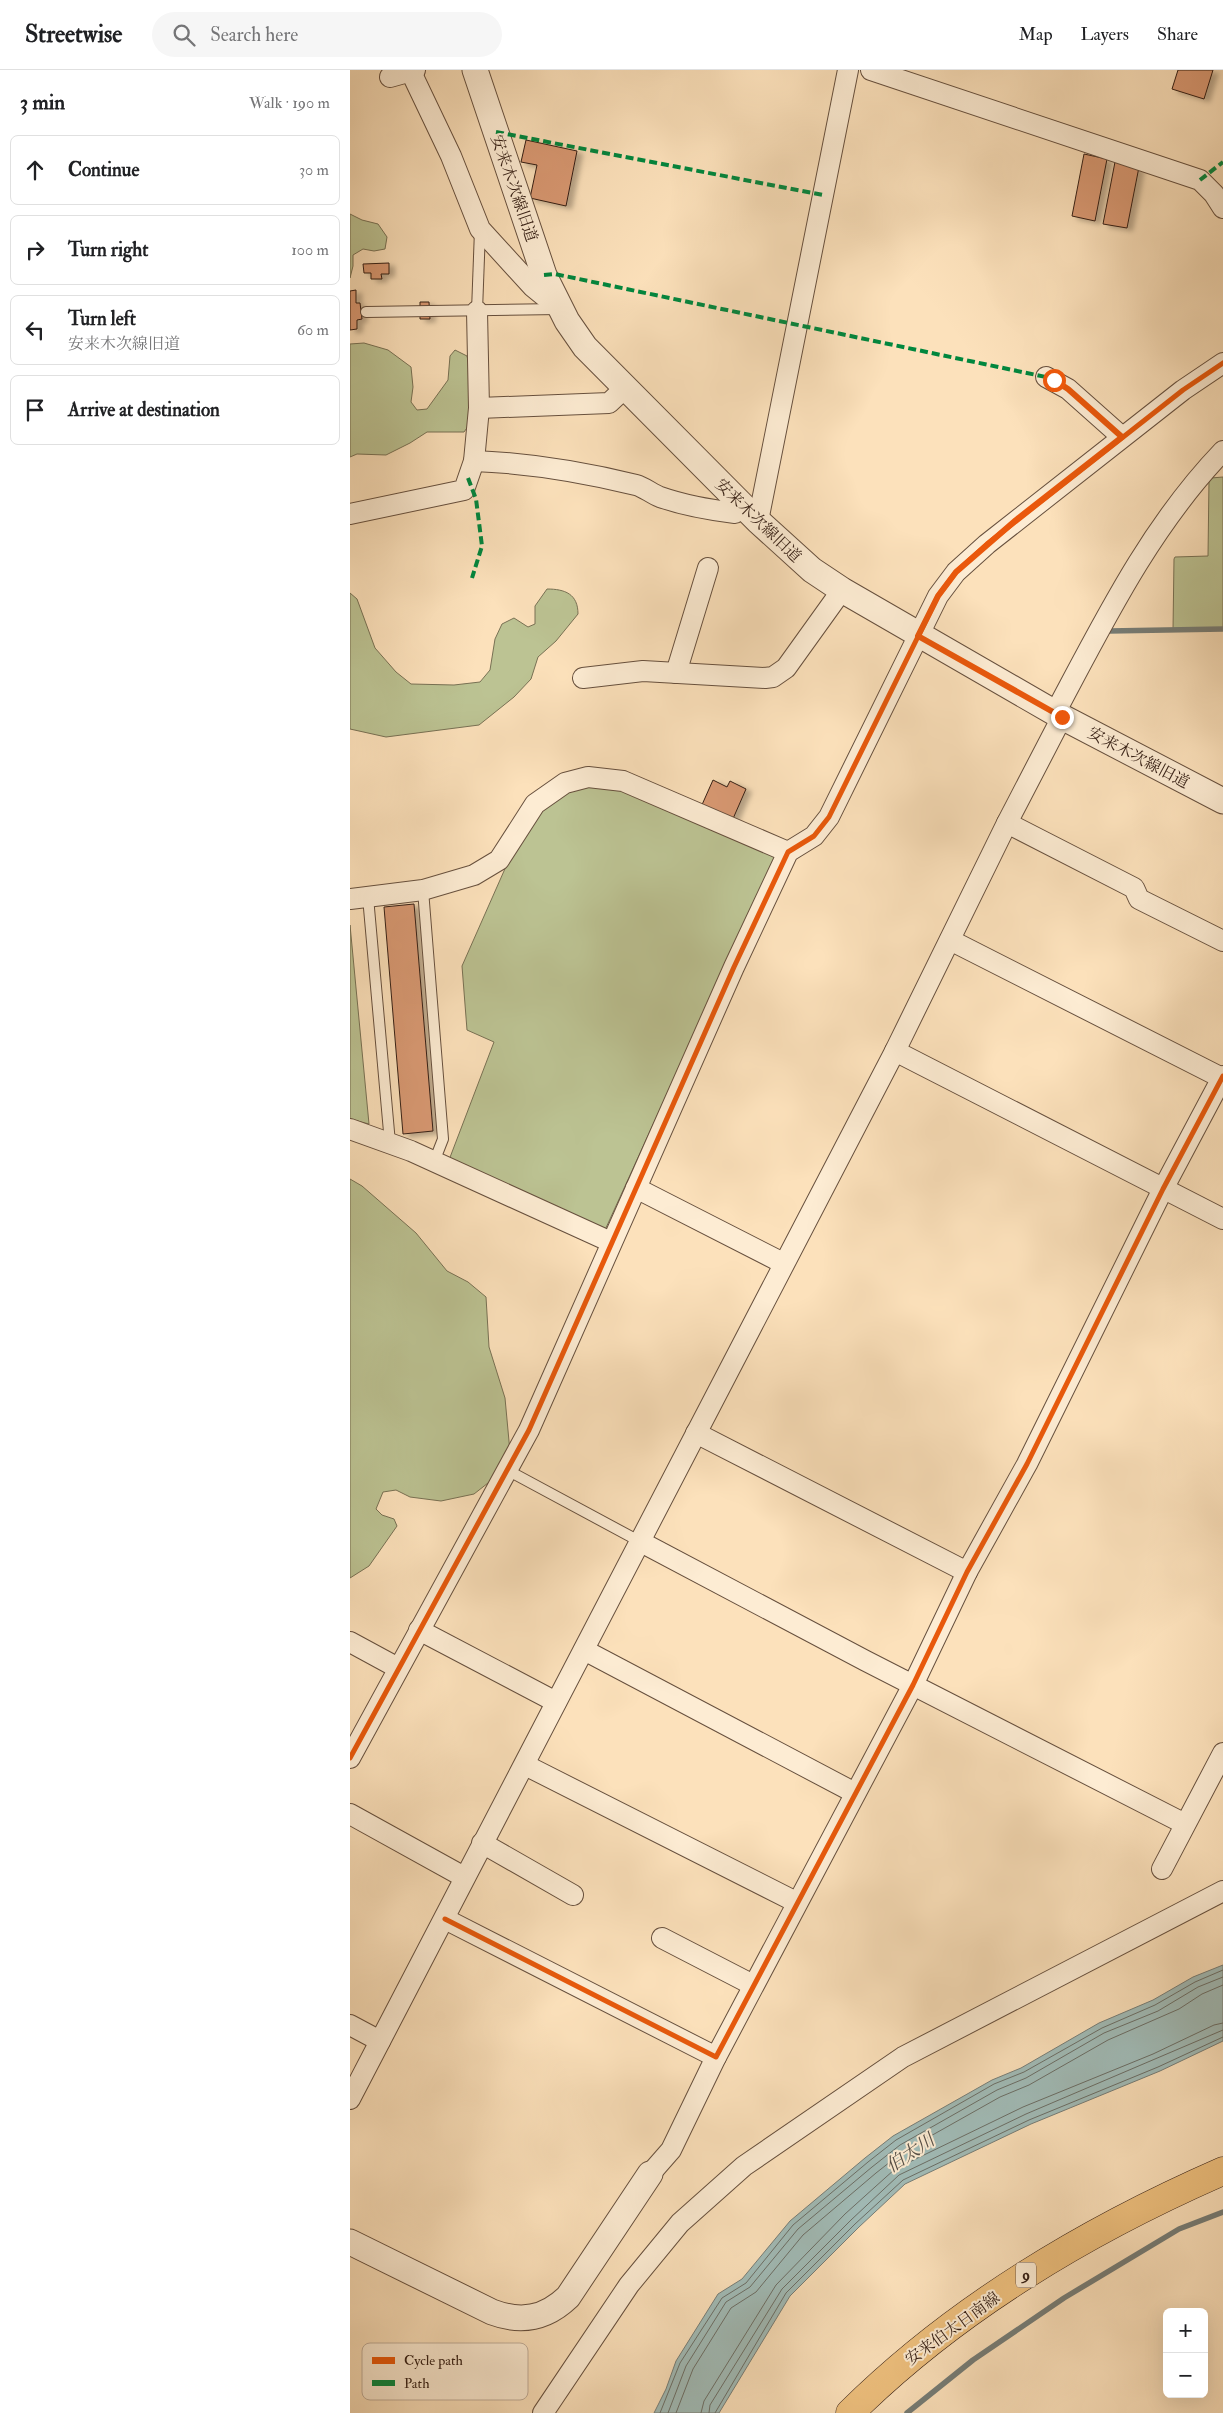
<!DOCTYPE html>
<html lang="en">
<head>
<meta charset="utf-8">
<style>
  body { margin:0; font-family:"IM FELL Double Pica","Noto Serif JP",serif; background:#f6f6f6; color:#202124 }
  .controls { position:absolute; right:15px; bottom:15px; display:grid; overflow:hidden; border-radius:8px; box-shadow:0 5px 20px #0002 }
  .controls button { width:45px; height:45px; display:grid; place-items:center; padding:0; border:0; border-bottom:1px solid #e0e0e0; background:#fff; color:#202124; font:25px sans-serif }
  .stop { position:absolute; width:15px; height:15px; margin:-11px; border:4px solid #ea580c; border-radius:50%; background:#fff }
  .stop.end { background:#ea580c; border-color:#fff; box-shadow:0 1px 5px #0008 }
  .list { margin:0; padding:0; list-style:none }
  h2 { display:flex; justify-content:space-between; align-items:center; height:65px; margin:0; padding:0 20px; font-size:21px }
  h2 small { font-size:16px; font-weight:400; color:#757577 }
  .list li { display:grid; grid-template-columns:32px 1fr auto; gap:15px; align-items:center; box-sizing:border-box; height:70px; margin:0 10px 10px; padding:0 10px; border:1px solid #e0e0e0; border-radius:8px }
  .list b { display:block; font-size:19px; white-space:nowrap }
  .list p { margin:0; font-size:16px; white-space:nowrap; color:#757577 }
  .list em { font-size:16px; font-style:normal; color:#757577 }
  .icon { flex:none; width:28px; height:28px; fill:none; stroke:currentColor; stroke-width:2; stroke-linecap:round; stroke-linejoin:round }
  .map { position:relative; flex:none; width:873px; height:2343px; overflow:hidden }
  header { display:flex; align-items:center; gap:30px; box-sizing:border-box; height:70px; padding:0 25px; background:#fff; border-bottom:1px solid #e0e0e0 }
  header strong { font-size:24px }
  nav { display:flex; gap:28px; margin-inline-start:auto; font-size:18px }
  .search { width:350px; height:45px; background:#f6f6f6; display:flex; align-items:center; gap:12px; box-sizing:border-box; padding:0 18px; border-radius:28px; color:#757577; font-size:19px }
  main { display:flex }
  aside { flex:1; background:#fff }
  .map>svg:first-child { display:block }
  .green { fill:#bcc393; stroke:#787154 }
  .water { fill:#a1bcb8; stroke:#767d77 }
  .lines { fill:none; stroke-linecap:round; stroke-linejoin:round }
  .shore { stroke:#6b6e66; stroke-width:1 }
  .stream { stroke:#767d77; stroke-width:5.5 }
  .building { fill:#d99973; stroke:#351f15; filter:url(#shadow) }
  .service-casing { stroke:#67503e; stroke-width:12 }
  .minor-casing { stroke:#67503e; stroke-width:22 }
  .tertiary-casing { stroke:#67503e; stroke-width:27 }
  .primary-casing { stroke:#351f15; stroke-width:29 }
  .service { stroke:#fdecd3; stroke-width:10 }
  .minor { stroke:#fdecd3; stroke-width:20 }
  .tertiary { stroke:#fdecd3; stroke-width:25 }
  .primary { stroke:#eec07e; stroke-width:28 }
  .quiet { stroke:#00873e; stroke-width:4; stroke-dasharray:8 4; stroke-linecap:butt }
  .cycleway-casing { stroke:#fdecd3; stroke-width:8 }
  .cycleway { stroke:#e8590c; stroke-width:5 }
  .route { stroke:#ea580c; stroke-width:6 }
  .labels { text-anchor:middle; stroke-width:4; stroke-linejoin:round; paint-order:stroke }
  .shield { fill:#fdecd3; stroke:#715c4e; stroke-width:1 }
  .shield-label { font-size:15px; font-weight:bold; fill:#351f15 }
  .street-label { font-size:16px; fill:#351f15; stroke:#fdecd3 }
  .water-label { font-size:18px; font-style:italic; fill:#554e46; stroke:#fdecd3 }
  .key { fill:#fdecd3; stroke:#c1ae9a; stroke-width:1 }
  .key-label { font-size:14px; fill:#351f15 }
</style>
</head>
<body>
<header>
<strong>Streetwise</strong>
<div class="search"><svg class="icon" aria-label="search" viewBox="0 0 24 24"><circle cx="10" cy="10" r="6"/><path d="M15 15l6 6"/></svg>Search here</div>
<nav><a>Map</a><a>Layers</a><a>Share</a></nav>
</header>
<main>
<aside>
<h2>3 min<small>Walk · 190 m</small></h2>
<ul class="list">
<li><svg class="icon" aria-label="ahead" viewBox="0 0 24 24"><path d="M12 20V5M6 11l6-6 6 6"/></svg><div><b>Continue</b></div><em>30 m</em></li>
<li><svg class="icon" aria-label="right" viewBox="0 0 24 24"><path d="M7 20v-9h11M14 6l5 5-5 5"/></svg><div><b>Turn right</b></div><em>100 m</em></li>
<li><svg class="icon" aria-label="left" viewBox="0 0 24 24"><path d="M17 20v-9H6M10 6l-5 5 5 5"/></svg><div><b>Turn left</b><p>安来木次線旧道</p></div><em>60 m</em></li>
<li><svg class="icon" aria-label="arrive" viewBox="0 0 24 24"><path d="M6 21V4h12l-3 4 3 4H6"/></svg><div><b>Arrive at destination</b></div></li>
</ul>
</aside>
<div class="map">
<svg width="873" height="2343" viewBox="0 0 873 2343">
  <defs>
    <filter id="shadow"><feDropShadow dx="5.5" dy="3" stdDeviation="2.5" flood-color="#0004"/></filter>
  </defs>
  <rect width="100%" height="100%" fill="#fce1bb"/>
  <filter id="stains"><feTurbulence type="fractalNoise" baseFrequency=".004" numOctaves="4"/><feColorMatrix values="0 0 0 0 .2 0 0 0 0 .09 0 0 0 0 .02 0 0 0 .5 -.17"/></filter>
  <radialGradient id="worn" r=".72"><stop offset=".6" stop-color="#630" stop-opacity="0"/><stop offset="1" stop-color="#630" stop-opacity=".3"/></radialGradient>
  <g class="green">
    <path d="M0,144L12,150L28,154L37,167L35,179L24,181L13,179L3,185V196L0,208Z"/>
    <path d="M14,273L38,280L61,297L63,317L61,332L67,340L77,339L98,310L100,286L105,280L117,286L123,312L124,348L114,362H77L60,373L36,385L7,384L0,387V274Z"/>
    <path d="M873,407V559L823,560L824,489L825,487L858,486L859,410L861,408Z"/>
    <path d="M197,519C215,519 228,524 228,544L206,571L188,587L181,609L164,627L129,655L36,667L0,659V523L7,529L25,578L46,602L61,614L104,615L130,612L140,600L145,569L152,554L164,548L178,557L185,554V536Z"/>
    <path d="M233,712L275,720L425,787L255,1160L99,1090L144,972L117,960L112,896L173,758L181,745Z"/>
    <path d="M0,855L19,1054L0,1049Z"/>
    <path d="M0,1109L12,1116L66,1163L97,1201L118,1212L136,1227L139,1277L155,1328L160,1382L152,1402L124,1424L91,1431L60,1427L46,1420L33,1422L26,1439L32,1445L44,1449L47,1456L19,1496L0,1508Z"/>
  </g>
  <path class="water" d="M873,1895V1971L810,2001L681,2054L555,2114L509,2157L440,2226L369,2343H304L316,2319L326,2291L368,2224L392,2209L440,2151L515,2088L543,2066L642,2010L671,1998L749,1953L803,1930L843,1907Z"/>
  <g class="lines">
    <g class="shore">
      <path d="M310,2343L330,2293L372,2228L396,2213L443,2155L518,2092L546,2070L644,2014L674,2002L752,1958L805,1935L845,1912L873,1900"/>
      <path d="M318,2343L336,2296L376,2232L400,2217L448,2159L522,2097L550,2075L647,2020L676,2008L754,1963L808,1941L848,1917L873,1907"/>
      <path d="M326,2343L343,2299L381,2238L406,2222L453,2165L526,2103L554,2081L650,2027L679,2015L758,1970L829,1939L852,1924L873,1915"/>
      <path d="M351,2343L354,2331L426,2215L495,2144L545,2099L673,2037L803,1984L864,1955L873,1953"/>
      <path d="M359,2343L360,2335L432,2219L501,2150L549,2105L676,2044L873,1960"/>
      <path d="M365,2343L436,2223L505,2154L553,2110L679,2050L808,1997L873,1967"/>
    </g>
    <g class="stream">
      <path d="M759,561L873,559"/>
      <path d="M557,2343L623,2290L714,2228L829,2159L873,2142"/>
    </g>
  </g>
  <g class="building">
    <path d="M828,0H863L854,29L822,19Z"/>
    <path d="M176,70L227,81L216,136L180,128L187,95L171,92Z"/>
    <path d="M734,84L757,89L745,151L722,146Z"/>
    <path d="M765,92L789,97L777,158L753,154Z"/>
    <path d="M39,193V204H31L32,209H21V203H14L13,194Z"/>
    <path d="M6,220V233H10L12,249L7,250V259L0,260V221Z"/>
    <path d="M70,232H79L80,249H70Z"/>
    <path d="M363,710L377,717L380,711L396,719L382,751L351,737Z"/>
    <path d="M64,834L83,1061L53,1064L34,837Z"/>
  </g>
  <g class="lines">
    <defs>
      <g id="service">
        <path d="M127,241L130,160"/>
        <path d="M16,242L209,239"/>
        <path d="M73,820L93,1069L84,1092"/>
        <path d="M18,827L40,1073"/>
        <path d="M157,1400L289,1471"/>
      </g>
      <g id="minor">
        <path d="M60,0L101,86L130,159L183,217L210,239"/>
        <path d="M521,0L850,110L864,124L873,138"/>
        <path d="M40,7L65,0"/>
        <path d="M696,307L718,319L772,367"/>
        <path d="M129,338L259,333L275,318"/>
        <path d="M124,391C178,393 233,402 286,415C294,417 302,424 310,427C333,435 360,440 385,443L393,436"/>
        <path d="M0,444L114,420L124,391L129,338L127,241"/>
        <path d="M408,451L498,0"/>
        <path d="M326,603L358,498"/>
        <path d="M233,608L293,601L415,608L423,607L436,598L492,520"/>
        <path d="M705,643C754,551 800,457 873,381"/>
        <path d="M657,753L784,818L789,829L873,871"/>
        <path d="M0,829L73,820L124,805L149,790L185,734L215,713L238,707L273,711L438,782"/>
        <path d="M600,870L872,1008"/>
        <path d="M545,981L873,1149"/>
        <path d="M0,1059L61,1081L261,1172"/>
        <path d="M286,1118L433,1193"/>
        <path d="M346,1363L617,1502"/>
        <path d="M289,1471L516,1591L835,1754"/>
        <path d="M69,1560L206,1632"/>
        <path d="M0,1572L48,1598"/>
        <path d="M234,1580L505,1723"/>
        <path d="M0,1688L179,1360L384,897L438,782L464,766L479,747L588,526L606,502L637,474L833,320L873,293"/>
        <path d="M175,1695L446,1832"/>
        <path d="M0,1744L114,1807"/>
        <path d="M132,1773L223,1825"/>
        <path d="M812,1799L873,1683"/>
        <path d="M95,1849L366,1987L563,1615L617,1502L677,1394L813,1119L873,1006"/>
        <path d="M312,1868L403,1915"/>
        <path d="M0,1955L30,1971"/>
        <path d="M0,2029L545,981L657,753L712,647"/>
        <path d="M300,2104L321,2080L366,1987"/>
        <path d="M193,2343L279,2215L330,2153L394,2096L553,1987L873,1821"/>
      </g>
      <g id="tertiary">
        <path d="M125,0L194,205L217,251L235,277L408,451L462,500L492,520L712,647L873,731"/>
        <path d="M0,2172L142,2242C171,2253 195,2249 218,2227L300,2104"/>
      </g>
      <path id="primary" d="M500,2343C605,2239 738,2160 873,2101"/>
    </defs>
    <use href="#service" class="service-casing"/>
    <use href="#minor" class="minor-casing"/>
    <use href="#tertiary" class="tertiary-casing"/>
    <use href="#primary" class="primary-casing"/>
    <use href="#service" class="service"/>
    <use href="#minor" class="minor"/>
    <use href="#tertiary" class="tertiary"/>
    <use href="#primary" class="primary"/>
    <g class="quiet">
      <path d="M146,62L473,125"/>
      <path d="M850,110L873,92"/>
      <path d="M194,205L205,204L696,307"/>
      <path d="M118,408L126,429L132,476L122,508"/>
    </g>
    <defs>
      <g id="cycleway">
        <path d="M0,1688L179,1360L384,897L438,782L464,766L479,747L588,526L606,502L637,474L833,320L873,293"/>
        <path d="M95,1849L366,1987L563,1615L617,1502L677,1394L813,1119L873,1006"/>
      </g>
    </defs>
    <use href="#cycleway" class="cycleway-casing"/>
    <use href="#cycleway" class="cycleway"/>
  </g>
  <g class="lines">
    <path class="route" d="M704,310L718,319L772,367L666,450L606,502L588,526L568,566L712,647"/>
  </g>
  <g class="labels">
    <rect class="shield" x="666" y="2192.5" width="20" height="25" rx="4"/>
    <g class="shield-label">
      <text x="676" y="2210">9</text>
    </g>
    <g class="street-label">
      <text transform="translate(165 118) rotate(71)" y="6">安来木次線旧道</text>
      <text transform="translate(409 450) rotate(44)" y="6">安来木次線旧道</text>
      <text transform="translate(789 687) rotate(28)" y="6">安来木次線旧道</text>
      <text transform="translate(602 2258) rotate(-36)" y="6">安来伯太日南線</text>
    </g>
    <g class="water-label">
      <text transform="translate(560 2083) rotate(-34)" y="6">伯太川</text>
    </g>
  </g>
  <rect x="12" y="2273" width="166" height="57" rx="8" class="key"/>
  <rect x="22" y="2287" width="23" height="7" fill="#e8590c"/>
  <rect x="22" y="2310" width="23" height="6" fill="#00873e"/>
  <g class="key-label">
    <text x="54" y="2295">Cycle path</text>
    <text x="54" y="2318">Path</text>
  </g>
  <rect width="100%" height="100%" filter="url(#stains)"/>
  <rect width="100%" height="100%" fill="url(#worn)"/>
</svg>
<div class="controls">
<button>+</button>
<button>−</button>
</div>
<div class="stop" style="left:704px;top:310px"></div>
<div class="stop end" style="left:712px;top:647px"></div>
</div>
</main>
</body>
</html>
